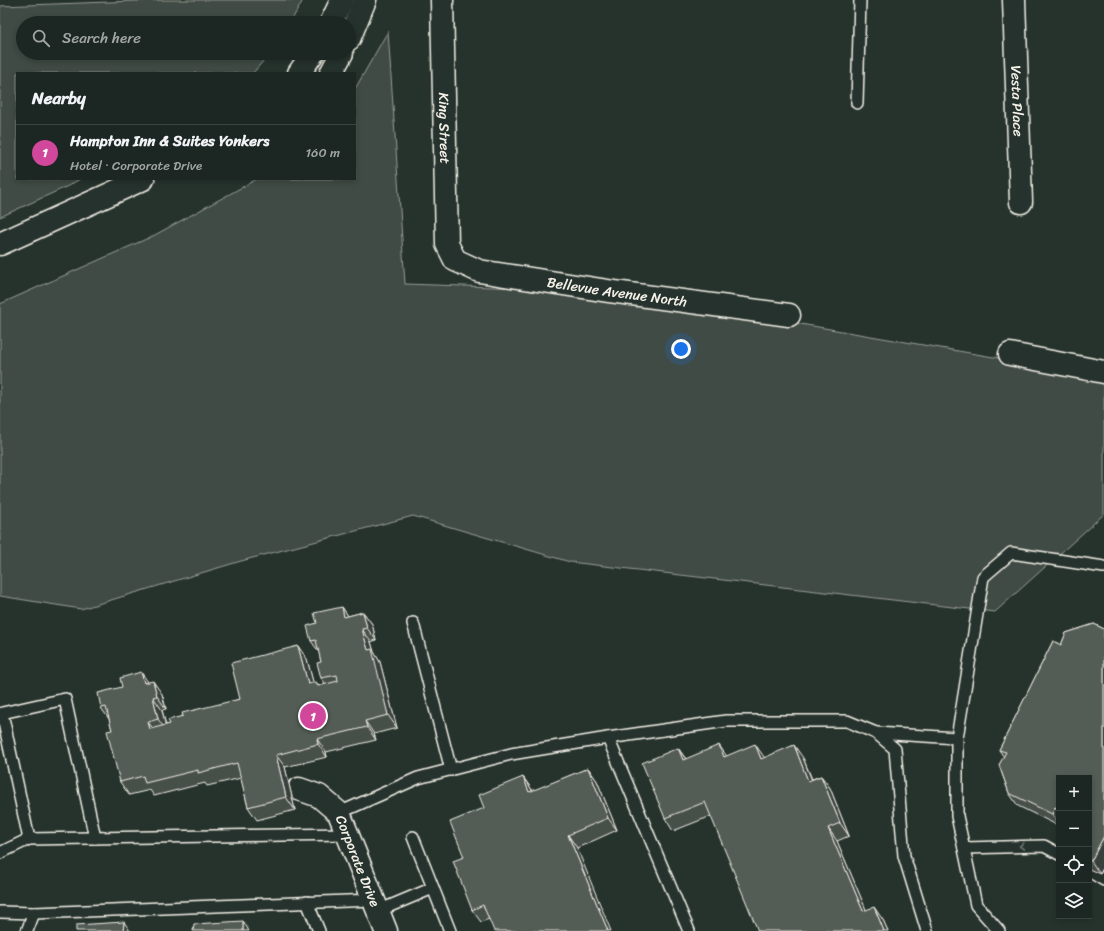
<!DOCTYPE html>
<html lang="en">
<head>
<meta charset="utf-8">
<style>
  body { margin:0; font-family:Sriracha,sans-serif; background:#29322f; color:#f1f3f6 }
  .controls { position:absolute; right:12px; bottom:12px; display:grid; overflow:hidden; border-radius:0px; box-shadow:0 2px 6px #0003 }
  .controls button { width:36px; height:36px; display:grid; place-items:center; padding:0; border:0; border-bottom:1px solid #3a4340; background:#1c2622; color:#f1f3f6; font:20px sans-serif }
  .you { position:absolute; left:681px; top:349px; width:14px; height:14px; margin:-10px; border:3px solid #fff; border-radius:50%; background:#1a73e8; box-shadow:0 0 0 6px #1a73e833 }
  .badge { display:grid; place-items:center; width:26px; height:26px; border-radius:50%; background:#8bbbb9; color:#fff; font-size:13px; font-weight:700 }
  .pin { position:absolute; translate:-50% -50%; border:2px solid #fff; box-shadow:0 1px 4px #0006 }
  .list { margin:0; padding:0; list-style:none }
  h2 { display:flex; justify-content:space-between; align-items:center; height:52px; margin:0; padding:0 16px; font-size:17px }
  h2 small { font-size:13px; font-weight:400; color:#a0a5a5 }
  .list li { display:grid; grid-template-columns:26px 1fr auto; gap:12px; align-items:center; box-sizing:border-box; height:56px; padding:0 16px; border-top:1px solid #3a4340 }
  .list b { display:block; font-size:15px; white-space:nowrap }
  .list p { margin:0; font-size:13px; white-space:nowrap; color:#a0a5a5 }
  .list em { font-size:13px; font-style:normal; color:#a0a5a5 }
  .icon { flex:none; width:22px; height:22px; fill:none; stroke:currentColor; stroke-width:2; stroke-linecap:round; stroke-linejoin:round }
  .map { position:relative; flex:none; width:1104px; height:931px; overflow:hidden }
  .search { position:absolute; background:#1c2622; box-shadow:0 2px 6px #0003; left:16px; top:16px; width:340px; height:44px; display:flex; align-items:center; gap:10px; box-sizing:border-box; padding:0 14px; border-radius:22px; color:#a0a5a5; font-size:15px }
  .panel { position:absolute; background:#1c2622; box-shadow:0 2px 6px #0003; left:16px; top:72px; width:340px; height:108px; border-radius:0px }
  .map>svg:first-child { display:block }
  .green { fill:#414b45; stroke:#9a9e96 }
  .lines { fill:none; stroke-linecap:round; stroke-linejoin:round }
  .service-casing { stroke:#f4f1e8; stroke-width:14 }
  .minor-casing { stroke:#f4f1e8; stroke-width:25 }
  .secondary-casing { stroke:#f4f1e8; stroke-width:25 }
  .service { stroke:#26332d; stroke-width:11 }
  .minor { stroke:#26332d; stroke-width:22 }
  .secondary { stroke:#26332d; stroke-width:22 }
  .wall { fill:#474f49; stroke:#f4f1e8 }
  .shaded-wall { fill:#39403c; stroke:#f4f1e8 }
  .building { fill:#525c55; stroke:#f4f1e8 }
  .oneway { stroke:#6e766e }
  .labels { text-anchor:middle; stroke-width:3; stroke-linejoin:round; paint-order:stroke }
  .street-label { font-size:14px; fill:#f4f1e8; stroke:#26332d }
</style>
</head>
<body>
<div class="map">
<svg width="1104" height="931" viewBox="0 0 1104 931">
  <rect width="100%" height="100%" fill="#26332d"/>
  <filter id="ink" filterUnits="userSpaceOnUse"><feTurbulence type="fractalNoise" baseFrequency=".025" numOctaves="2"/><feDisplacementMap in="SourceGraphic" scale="8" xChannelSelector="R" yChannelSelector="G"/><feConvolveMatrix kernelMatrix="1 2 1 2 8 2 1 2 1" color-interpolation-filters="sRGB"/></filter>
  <g filter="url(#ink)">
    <g class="green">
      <path d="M164,0H303L290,23H23V53H270L253,73H17V179H80L68,186L0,217V6Z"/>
      <path d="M388,31L405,284L608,291L1104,376V514L995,612L570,562L413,516L241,561L81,609L0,596V304L153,236L257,179H355V89Z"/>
    </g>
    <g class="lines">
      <defs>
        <g id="service">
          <path d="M857,103L860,0"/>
          <path d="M413,623L451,770"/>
          <path d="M876,733L957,738V816L976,905L999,931"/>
          <path d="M608,738L689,931"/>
          <path d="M957,738L983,577L1011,553L1104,567"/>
          <path d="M339,813L418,778L511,754L608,738L726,721H847L876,733L895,749L904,856L927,931"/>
          <path d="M413,837L450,931"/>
          <path d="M29,839L2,713L65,699L95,838"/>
          <path d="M964,848L1044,846L1059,854"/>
          <path d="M0,853L29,839L348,834"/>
          <path d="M1089,871L1104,880"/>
          <path d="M307,902L319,931"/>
          <path d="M378,911L433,888"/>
          <path d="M0,912L34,913L374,900"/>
          <path d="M27,931L34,913"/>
        </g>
        <g id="minor">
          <path id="s1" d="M442,0L447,244L455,260L479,271L608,291L789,315"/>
          <path id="s2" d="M1014,0L1021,202"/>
          <path d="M1010,354L1104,372"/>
          <path id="s3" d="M299,789L319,796L339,813L386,931"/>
        </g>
        <g id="secondary">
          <path d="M331,23L342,0"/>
          <path d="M349,39L365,0"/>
          <path d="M299,73L313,53"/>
          <path d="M331,73L342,53"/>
          <path d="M0,244L143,179"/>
        </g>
      </defs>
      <use href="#service" class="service-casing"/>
      <use href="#minor" class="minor-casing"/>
      <use href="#secondary" class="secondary-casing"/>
      <use href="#service" class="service"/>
      <use href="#minor" class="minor"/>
      <use href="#secondary" class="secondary"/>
    </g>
    <g class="wall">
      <path d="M342,607L348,616L363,612L372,624L376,640L371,642L374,652L380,662L397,728L374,734L376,740L326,752L327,757L285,767L295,810L257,820L248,807L241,778L207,786L205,783L154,796L150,790L129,795L120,782L112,730L109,719L101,708L122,687L148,682L162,694L166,709L162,710L166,725L170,724L183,716L240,699L307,659L313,682L319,686L326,684L321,678V662L319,652L311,641L317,623Z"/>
      <path d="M1094,624L1104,629V866L1100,874L1089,869V778H1059V826L1018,806L1009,793L999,765L1004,757L999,750L1053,641L1061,645L1066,633Z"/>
      <path d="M678,748L686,759L727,756L764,758H803L812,779L821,776L830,788L849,836L837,841L866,910L883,920L888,931L711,816L673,831L665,818Z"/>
      <path d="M588,768L597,781L617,830L577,848L489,919L481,922L472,910L464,857L484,808L523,777L533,791Z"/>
    </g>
    <g class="shaded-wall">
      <path d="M342,607L350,619L344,617Z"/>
      <path d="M363,612L372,624L376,640L367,628Z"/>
      <path d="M362,629L371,642L374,652L380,662L397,728L388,715L368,650Z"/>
      <path d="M298,646L307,659L317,697L308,684Z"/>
      <path d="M141,672L150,685L144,683Z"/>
      <path d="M153,681L162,694L166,709L157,696Z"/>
      <path d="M153,697L162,710L167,732L158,719Z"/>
      <path d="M365,721L374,734L376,740L367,727Z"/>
      <path d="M148,722L157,734L150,729Z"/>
      <path d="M317,739L326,752L327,757L318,744Z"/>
      <path d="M755,744L764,757L770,772L761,759Z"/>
      <path d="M719,745L728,758L724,757Z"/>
      <path d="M794,745L803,758L817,793L808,781Z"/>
      <path d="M678,748L687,761L683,760Z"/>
      <path d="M276,755L285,767L295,810L286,797Z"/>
      <path d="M588,768L597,781L617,830L608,818Z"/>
      <path d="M821,776L830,788L849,836L840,823Z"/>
      <path d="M523,777L532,790L538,805L529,792Z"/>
      <path d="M1055,807L1059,812V824L1052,814Z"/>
      <path d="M828,828L837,841L872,924L863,911Z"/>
      <path d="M568,835L577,848L611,931H608Z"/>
      <path d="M1104,836V866L1100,874L1091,861Z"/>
      <path d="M874,907L883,920L888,931H884Z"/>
      <path d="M243,921L249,931H243Z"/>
      <path d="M124,922L130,931H123Z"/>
    </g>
    <g class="building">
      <path d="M342,607L344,617L363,612L367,628L362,629L368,650L372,649L388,715L365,721L367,727L317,739L318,744L276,755L286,797L248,807L237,763L198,773V770L145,783L143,776L120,782L107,731L112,730L106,707L101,708L98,693L122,687L120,678L141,672L144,683L153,681L157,696L153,697L158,719L148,722L150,729L170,724L168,720L183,716L182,713L240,699L231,663L298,646L308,684L316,682L318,686L338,681L337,675L321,678L317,663L321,662L316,640L311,641L307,626L317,623L314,613Z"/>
      <path d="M1094,624L1104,629V836L1091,861L1089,860V778H1059V809L1055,807L1052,814L1009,793L999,765L1006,752L999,750L1053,641L1061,645L1066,633Z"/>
      <path d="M755,744L761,759L794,745L808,781L821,776L840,823L828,828L863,911L874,907L884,931H758L705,802L665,818L642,763L678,748L683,760L719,745L724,757Z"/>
      <path d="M588,768L608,818L568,835L608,931H494L483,905L472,910L453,861L464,857L450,822L484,808L479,795L523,777L529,792Z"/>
      <path d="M243,921V931H193L194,924Z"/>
      <path d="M124,922L123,931H76V925Z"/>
    </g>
    <defs><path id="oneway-chevron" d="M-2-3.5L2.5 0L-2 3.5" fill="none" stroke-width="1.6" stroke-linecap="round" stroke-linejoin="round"/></defs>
    <use class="oneway" href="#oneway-chevron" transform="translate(1022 846) rotate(179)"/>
  </g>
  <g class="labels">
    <g class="street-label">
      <text dy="5" stroke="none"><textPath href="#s2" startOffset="101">Vesta Place</textPath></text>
      <text dy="5" stroke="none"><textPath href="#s1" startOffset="128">King Street</textPath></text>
      <text dy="5" stroke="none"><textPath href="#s1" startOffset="428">Bellevue Avenue North</textPath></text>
      <text dy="5" stroke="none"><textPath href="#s3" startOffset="99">Corporate Drive</textPath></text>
    </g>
  </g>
</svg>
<div class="controls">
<button>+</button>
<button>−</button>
<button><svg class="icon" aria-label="locate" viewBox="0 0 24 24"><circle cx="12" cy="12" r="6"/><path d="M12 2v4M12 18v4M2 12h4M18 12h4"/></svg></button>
<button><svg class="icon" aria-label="layers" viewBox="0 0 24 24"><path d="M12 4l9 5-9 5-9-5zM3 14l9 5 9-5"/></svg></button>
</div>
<div class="you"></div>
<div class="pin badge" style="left:313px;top:716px;background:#d1479c">1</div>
<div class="search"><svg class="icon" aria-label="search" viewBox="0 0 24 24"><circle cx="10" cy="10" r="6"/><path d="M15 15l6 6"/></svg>Search here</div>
<section class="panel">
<h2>Nearby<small></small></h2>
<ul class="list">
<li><span class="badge" style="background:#d1479c">1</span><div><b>Hampton Inn &amp; Suites Yonkers</b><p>Hotel · Corporate Drive</p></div><em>160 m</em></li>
</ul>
</section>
</div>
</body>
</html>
